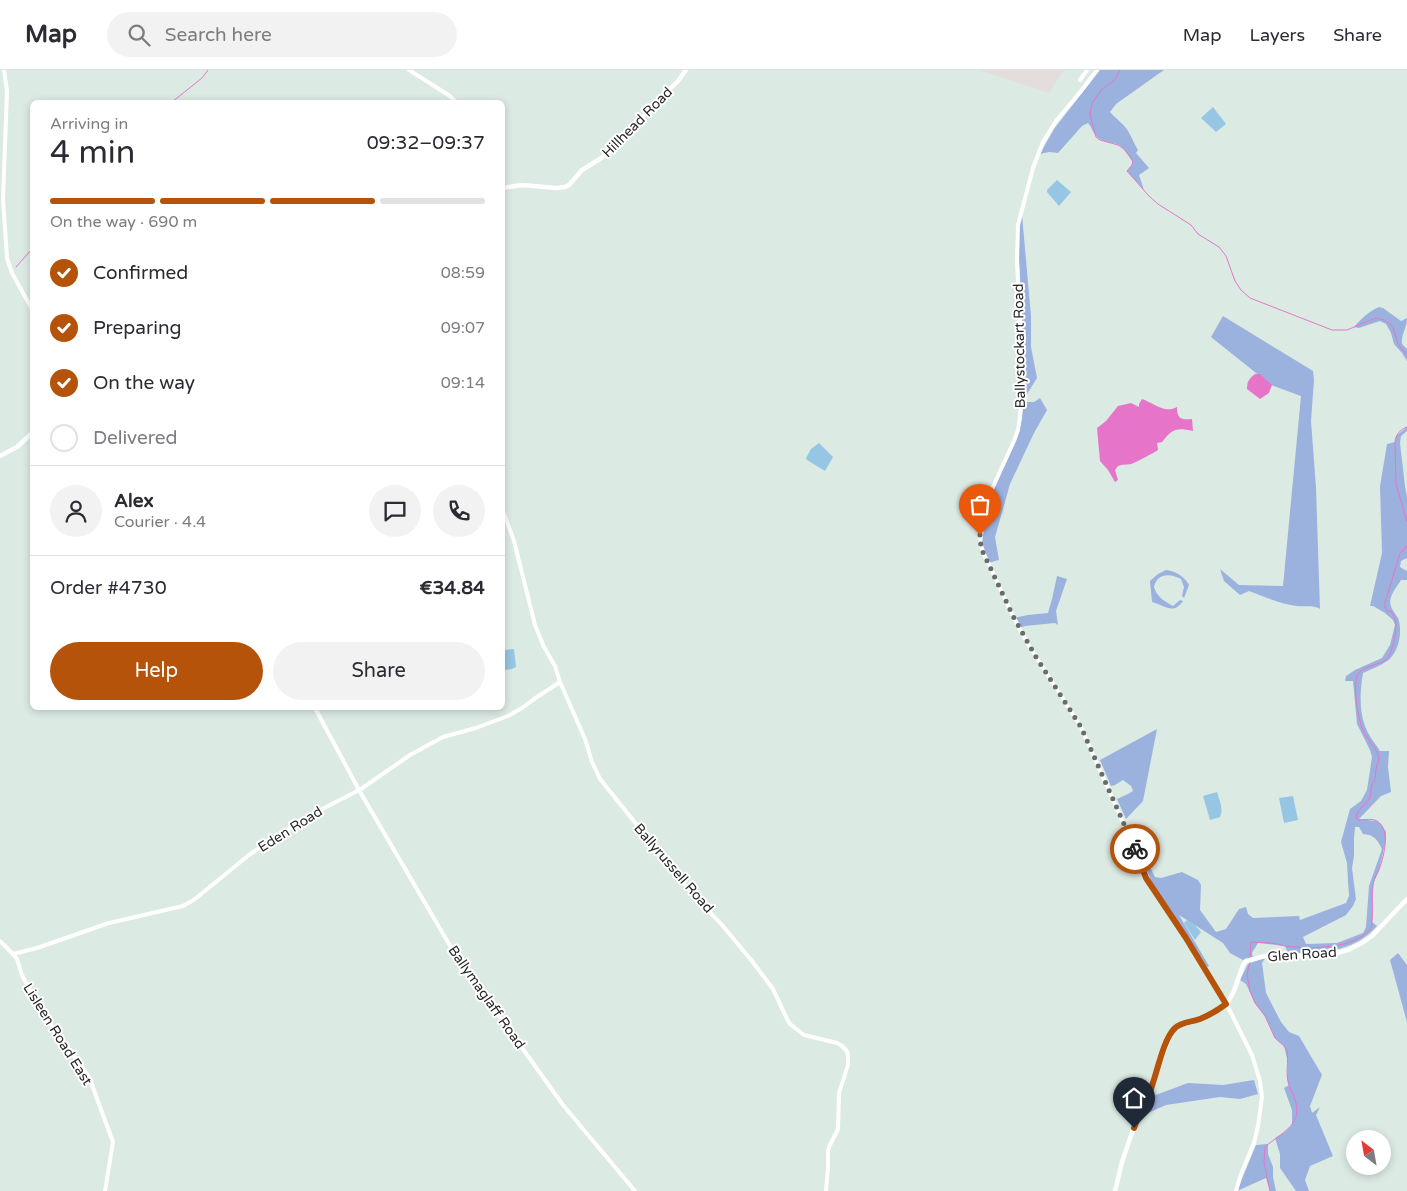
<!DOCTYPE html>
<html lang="en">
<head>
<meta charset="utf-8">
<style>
  body { margin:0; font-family:"Varela Round",sans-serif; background:#f2f2f3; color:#2b2b33; height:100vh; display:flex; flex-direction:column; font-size:19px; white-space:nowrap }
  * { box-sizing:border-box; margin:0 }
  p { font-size:16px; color:#7c7c81 }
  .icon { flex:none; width:28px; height:28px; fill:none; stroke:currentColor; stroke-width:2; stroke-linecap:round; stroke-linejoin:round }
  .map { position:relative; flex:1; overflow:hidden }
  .sheet { position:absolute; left:30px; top:30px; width:475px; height:610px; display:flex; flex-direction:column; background:#fff; border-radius:8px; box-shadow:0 2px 8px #0003 }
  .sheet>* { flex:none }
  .needle { width:32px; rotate:329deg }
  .fabs { position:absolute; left:1346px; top:1060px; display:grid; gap:10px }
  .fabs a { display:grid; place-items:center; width:45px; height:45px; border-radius:50%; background:#fff; box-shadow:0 2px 8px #0003; font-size:25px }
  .pin { position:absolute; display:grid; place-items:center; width:42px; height:42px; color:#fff; margin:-51px -21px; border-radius:50% 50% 50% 0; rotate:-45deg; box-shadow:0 0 5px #0007 }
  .pin .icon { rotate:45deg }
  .courier { position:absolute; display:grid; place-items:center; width:50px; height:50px; margin:-25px; border:4px solid #b45309; border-radius:50%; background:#fff; color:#222; box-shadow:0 1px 6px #0007 }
  .head em { font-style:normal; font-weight:600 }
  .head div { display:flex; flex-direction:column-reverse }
  .head { display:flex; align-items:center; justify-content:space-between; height:85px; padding:0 20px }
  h1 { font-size:32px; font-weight:600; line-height:38px }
  .bar { display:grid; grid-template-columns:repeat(4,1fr); gap:8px 5px; align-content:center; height:60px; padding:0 20px }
  .bar i { height:6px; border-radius:4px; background:#e1e1e2 }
  .bar .on { background:#b45309 }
  .bar p { grid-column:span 4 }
  .line { display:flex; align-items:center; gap:12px; padding:0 20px; border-top:1px solid #e1e1e2 }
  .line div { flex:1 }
  .round { display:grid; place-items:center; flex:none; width:52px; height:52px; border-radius:26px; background:#f2f2f3 }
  ol { padding:0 20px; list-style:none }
  li { display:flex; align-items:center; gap:15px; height:55px }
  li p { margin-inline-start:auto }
  li .icon { padding:5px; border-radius:50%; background:#b45309; color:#fff; stroke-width:4 }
  li:last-child { color:#7c7c81 }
  li i { width:28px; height:28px; border:2px solid #e1e1e2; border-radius:50% }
  .action { display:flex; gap:10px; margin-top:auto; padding:10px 20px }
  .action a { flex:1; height:58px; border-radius:30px; background:#b45309; color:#fff; font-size:20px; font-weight:600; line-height:58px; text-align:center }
  .action a+a { background:#f2f2f3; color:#2b2b33 }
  header { display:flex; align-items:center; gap:30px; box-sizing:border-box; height:70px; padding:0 25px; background:#fff; border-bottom:1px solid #e1e1e2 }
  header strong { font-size:24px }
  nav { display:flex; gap:28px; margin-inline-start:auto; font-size:18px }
  .search { width:350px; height:45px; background:#f2f2f3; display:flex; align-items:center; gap:12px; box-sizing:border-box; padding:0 18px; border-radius:28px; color:#7c7c81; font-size:19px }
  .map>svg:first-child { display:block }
  .industrial { fill:#e3dedc }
  .green { fill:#9bb2de; fill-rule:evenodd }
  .pitch { fill:#97c5e4 }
  .water { fill:#e675c9 }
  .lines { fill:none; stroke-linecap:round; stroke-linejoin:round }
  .stream { stroke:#e675c9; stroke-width:1 }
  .minor { stroke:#fff; stroke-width:4 }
  .tertiary { stroke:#fff; stroke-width:4.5 }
  .done { stroke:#686d6a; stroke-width:5; stroke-dasharray:0 9 }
  .route { stroke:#b45309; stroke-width:6 }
  .labels { text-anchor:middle; stroke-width:4; stroke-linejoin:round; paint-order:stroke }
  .street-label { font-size:14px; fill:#292929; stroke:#fff }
</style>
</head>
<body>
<header>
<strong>Map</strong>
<div class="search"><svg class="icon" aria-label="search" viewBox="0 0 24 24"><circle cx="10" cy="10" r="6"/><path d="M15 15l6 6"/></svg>Search here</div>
<nav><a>Map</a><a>Layers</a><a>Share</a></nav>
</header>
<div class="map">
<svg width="1407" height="1121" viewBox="0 0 1407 1121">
  <rect width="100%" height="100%" fill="#dceae4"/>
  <path class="industrial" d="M 979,0 L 1064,0 L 1049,23 Z"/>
  <g class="green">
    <path d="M 1100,0 L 1164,0 L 1116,34 L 1110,42 C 1115,48 1126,56 1128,61 C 1132,67 1134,74 1138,80 L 1136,83 L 1149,98 L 1139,105 L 1144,120 L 1127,101 L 1132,95 L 1132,91 C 1129,86 1124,78 1119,75 C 1113,72 1106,73 1100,69 C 1095,67 1092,58 1088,53 L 1082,56 L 1058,83 L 1049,82 L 1040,84 L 1054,59 Z"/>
    <path d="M 1022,145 L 1031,246 L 1031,277 L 1037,308 L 1027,324 L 1023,324 L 1023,273 L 1018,165 L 1019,155 Z"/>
    <path d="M 1379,237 L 1383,238 L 1401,251 L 1407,248 C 1407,258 1401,264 1402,274 L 1407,279 L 1407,291 L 1402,283 L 1394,274 L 1391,263 L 1386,254 L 1380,251 L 1359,258 L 1354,257 C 1361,249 1369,241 1379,237 Z"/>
    <path d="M 1223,246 L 1313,301 L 1314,310 L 1311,351 L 1316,418 L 1320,539 C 1314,535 1304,537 1296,536 C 1280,534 1265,527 1249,521 L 1240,525 L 1224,511 L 1220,499 L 1239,515 L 1283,516 L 1301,326 L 1271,315 L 1211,267 Z"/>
    <path d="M 1040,328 L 1047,340 L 1034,363 L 1010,414 L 995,467 L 999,490 L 988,493 L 984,484 L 981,468 L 987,430 L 1015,372 L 1022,350 L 1023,332 L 1034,332 Z"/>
    <path d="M 1407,357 L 1407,361 L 1401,366 L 1400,373 L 1405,416 L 1407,427 L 1407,488 L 1401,491 L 1400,497 L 1407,501 L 1407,510 L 1401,510 C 1398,515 1393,521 1391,527 C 1388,536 1394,541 1398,548 C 1403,561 1399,583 1387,591 C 1380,596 1371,599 1363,603 C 1360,620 1359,640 1365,656 C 1368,665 1375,673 1380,681 L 1389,681 L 1388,697 L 1391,722 L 1381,726 L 1359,749 L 1376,751 L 1381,754 L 1386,762 L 1386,770 L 1379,800 L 1373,814 L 1372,852 L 1377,856 C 1354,882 1320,884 1288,883 L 1285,876 L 1258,873 L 1252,883 L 1253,888 L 1243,890 L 1230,883 L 1223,873 L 1179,845 L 1209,896 L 1207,897 L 1152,813 L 1137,776 L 1143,774 L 1141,779 L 1155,807 L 1161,808 L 1182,802 L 1198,810 L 1201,815 L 1200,840 L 1216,862 L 1226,859 L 1239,839 L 1246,837 L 1248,844 L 1253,848 L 1299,846 L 1300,850 L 1346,833 L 1349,826 L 1348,811 L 1347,793 L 1341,772 L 1350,739 L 1361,731 L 1367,720 L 1372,687 L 1370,680 L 1357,654 L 1353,611 L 1345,611 L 1346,606 L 1355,600 L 1382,588 L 1390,575 L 1395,555 L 1393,550 L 1385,543 L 1373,536 L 1370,536 L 1382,483 L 1380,416 L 1387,374 L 1395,372 L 1396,366 ZM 1355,757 L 1359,757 L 1363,764 C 1374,765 1377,769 1382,779 L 1369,816 L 1366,857 L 1363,863 L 1337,873 L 1306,874 L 1303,867 L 1346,845 L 1353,836 L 1356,829 L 1352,798 L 1354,786 L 1354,768 Z"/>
    <path d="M 1166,500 C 1175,501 1184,506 1189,515 L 1184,528 L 1182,526 L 1184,517 L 1181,509 C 1170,503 1157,503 1154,517 C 1157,527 1164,531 1173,536 L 1180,530 L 1183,531 C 1173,545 1166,536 1152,532 L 1150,511 L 1158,504 Z"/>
    <path d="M 1057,506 L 1067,509 L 1056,541 L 1058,555 L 1055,553 L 1025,556 L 1020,558 L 1014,548 L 1028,545 L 1048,543 L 1052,529 Z"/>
    <path d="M 1157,659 L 1143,731 L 1126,749 L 1117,729 L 1128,724 L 1133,721 L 1131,716 L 1123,710 L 1115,715 L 1111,716 L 1100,690 Z"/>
    <path d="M 1398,883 L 1407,895 L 1407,952 L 1390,890 Z"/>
    <path d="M 1266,887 L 1262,893 L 1266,923 L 1281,952 L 1289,962 L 1299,966 L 1322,1005 L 1310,1036 L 1312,1043 L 1320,1037 L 1316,1045 L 1333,1086 L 1310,1096 L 1305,1110 L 1309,1121 L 1296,1121 L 1280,1098 L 1280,1084 L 1275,1068 L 1285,1062 L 1292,1055 L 1292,1040 L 1284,1018 L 1289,1015 L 1287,1008 L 1288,992 L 1284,976 L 1275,968 L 1265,946 L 1255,933 L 1246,914 L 1240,910 L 1248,894 Z"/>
    <path d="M 1254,1010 L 1258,1024 L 1240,1029 L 1220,1027 L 1166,1035 L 1139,1047 L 1153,1026 L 1188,1013 L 1223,1015 Z"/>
    <path d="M 1268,1074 L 1268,1084 L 1273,1097 L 1273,1107 L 1276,1121 L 1270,1121 L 1266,1108 L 1237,1121 L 1256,1075 Z"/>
  </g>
  <g class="pitch">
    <path d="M 1213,37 L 1226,54 L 1216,62 L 1201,48 Z"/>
    <path d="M 1057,110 L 1071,122 L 1059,136 L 1047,122 L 1047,120 Z"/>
    <path d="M 819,373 L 833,387 L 825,401 L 807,390 L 806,388 L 811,379 Z"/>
    <path d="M 514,579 L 516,597 L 512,599 L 505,600 L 504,580 Z"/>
    <path d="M 1217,722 C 1219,730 1224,739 1220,747 L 1210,750 L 1203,726 Z"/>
    <path d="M 1293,726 L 1298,750 L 1284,753 L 1279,728 Z"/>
    <path d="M 1187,850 L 1195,855 L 1201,862 L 1195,870 L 1184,853 Z"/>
  </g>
  <g class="water">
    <path d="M 1255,304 L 1260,304 L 1272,315 L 1269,323 L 1260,329 L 1247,319 C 1247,311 1249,309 1255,304 Z"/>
    <path d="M 1142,329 C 1154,333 1164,344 1177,337 C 1177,349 1181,350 1192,349 L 1193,361 C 1176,357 1172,359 1162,372 L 1157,373 L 1158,380 C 1155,382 1135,393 1131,394 C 1127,395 1123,394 1118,396 L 1115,400 L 1118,410 L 1115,412 L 1108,400 L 1100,391 L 1097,358 L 1106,351 L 1118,336 L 1131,333 L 1139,337 L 1139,334 Z"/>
  </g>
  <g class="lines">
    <g class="stream">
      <path d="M 1120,0 L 1114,11 L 1102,19 L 1092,33 L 1090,45 L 1096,67 L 1100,70 L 1118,75 L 1124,79 L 1133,91 L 1132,95 L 1127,101 L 1149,126 L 1158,134 L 1191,155 L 1198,164 L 1219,177 L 1226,186 L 1235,211 L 1241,220 L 1250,228 L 1332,260 L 1347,260 L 1376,248 L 1384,250 L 1390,254 L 1393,258 L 1398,274 L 1407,285"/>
      <path d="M 172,32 L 202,8 L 208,0"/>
      <path d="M 16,197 L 32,179"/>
      <path d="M 1407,357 C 1399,360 1396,365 1395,372 L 1396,414 L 1407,452"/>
      <path d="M 1250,887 L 1251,872 L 1254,872 C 1259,873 1264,872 1269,873 C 1275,873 1280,875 1285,876 C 1309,879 1355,880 1371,858 C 1374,845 1371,830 1373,816 C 1373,811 1376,806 1378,802 C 1383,790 1392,760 1377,751 C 1372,748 1365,750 1359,750 L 1356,748 C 1357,739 1365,736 1369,729 C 1372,724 1370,720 1372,715 C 1373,712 1375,710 1375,708 C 1376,705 1375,703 1376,700 C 1376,696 1378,693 1379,689 C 1379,681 1367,669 1364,662 C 1358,651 1353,618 1357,606 C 1362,595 1379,596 1387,589 C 1392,584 1396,563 1396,556 C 1396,550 1394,546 1391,541 L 1387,541 L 1385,537 L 1385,533 L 1400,483 L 1407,476"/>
      <path d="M 1250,891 L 1247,904 L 1250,921 L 1255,933 L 1265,946 L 1275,968 L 1284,976 L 1287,980 C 1289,992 1285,1004 1289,1015 C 1291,1021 1295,1027 1296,1033 C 1302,1056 1278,1065 1265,1077 L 1264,1093 L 1270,1121"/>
    </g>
    <g class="minor">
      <path d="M 4,0 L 7,21 L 3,129 L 7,188 L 12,203 L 32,239"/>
      <path d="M 409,0 L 450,26 L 456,32"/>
      <path d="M 1097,0 L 1081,21 L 1056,51 L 1043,72 L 1033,98 L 1018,155 L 1017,191 L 1021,273 L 1021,338 L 1018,360 L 1014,371 L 987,430 L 981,465 L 980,473 L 984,484 L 1014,548 L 1028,574 L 1081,657 L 1133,775 L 1146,808 L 1160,828 L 1225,931 L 1252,985 L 1260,1011 L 1262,1027 L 1258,1056 L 1254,1073 L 1241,1104 L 1236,1121"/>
      <path d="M 1080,10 L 1087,0"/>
      <path d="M 502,438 L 514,471 L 535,555 L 544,577 L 555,596 L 560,612 L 585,669 L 592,692 L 600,709 L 690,821 L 722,855 L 752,891 L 773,919 L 787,949 L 790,954 L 804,965 L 837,973 L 841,975 L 846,980 L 848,984 L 848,995 L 839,1023 L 838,1059 L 830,1075 L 828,1081 L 828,1097 L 826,1121"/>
      <path d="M 315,638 L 359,720 L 456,886 L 563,1035 L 635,1121"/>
      <path d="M 0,871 L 13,884 L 17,889 L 22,905 L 35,930 L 52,956 L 77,990 L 89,1007 L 113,1072 L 105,1121"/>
      <path d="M 13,884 L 37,878 L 109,853 L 183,836 L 195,829 L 249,785 L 305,748 L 361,719 L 410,685 L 443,667 L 476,658 L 508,646 L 522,638 L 534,629 L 560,612"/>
    </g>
    <g class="tertiary">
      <path d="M 502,118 L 522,115 L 556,118 L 565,117 L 569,115 L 582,100 L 600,89 L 617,75 L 630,62 L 653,35 L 678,11 L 686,0"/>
      <path d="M 0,386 L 17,377 L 32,363"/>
      <path d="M 1115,1121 L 1122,1092 L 1137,1048 L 1148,1026 L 1156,1001 L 1171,964 L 1174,959 L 1180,955 L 1199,950 L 1210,945 L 1227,934 L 1234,921 L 1243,895 L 1246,891 L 1269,885 L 1326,886 L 1348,880 L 1362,873 L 1372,866 L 1407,829"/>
    </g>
  </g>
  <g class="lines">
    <path class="done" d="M 980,465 L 981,478 L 1014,548 L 1036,587 L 1081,657 L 1135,779"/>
    <path class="route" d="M 1134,1058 C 1138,1047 1143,1037 1148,1026 C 1156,1010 1162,970 1175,958 C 1181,952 1192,952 1200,949 C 1210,945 1218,940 1226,934 L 1186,868 L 1146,808 L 1135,779"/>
  </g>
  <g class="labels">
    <g class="street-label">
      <text transform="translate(637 52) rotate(-45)" y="5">Hillhead Road</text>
      <text transform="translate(1019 276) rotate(-91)" y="5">Ballystockart Road</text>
      <text transform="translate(290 759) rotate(-32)" y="5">Eden Road</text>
      <text transform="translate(674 798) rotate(49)" y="5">Ballyrussell Road</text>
      <text transform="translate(1302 884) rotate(-4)" y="5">Glen Road</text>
      <text transform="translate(487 927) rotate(55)" y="5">Ballymaglaff Road</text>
      <text transform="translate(58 964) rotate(58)" y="5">Lisleen Road East</text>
    </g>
  </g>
</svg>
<div class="fabs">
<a><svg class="needle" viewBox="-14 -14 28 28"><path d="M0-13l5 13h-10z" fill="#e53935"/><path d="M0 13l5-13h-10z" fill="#7c7c81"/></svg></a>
</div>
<div class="pin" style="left:980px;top:465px;background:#ea580c"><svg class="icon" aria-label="bag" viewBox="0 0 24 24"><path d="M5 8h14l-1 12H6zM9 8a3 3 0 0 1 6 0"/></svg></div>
<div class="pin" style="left:1134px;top:1058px;background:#1f2937"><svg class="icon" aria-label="home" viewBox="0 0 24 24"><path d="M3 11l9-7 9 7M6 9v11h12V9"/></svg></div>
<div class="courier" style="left:1135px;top:779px"><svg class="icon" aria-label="bike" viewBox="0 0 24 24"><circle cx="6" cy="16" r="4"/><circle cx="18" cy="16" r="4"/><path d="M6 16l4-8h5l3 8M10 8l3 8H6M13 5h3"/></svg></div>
<section class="sheet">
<div class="head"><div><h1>4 min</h1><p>Arriving in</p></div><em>09:32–09:37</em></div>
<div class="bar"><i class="on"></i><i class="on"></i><i class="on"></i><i></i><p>On the way · 690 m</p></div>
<ol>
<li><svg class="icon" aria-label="check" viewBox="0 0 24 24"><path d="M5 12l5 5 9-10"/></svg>Confirmed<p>08:59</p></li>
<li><svg class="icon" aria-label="check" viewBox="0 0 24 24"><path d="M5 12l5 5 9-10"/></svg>Preparing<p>09:07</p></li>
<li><svg class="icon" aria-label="check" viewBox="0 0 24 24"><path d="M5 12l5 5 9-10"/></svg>On the way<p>09:14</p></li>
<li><i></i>Delivered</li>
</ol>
<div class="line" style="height:90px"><a class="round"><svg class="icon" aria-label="person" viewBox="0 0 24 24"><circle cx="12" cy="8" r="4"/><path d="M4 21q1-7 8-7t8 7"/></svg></a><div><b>Alex</b><p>Courier · 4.4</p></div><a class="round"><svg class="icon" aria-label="chat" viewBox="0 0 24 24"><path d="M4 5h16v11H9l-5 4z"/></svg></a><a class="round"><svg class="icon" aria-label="phone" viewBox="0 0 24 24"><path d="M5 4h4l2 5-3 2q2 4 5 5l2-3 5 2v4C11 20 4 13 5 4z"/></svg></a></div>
<div class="line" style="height:65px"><div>Order #4730</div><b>€34.84</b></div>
<div class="action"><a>Help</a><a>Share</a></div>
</section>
</div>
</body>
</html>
